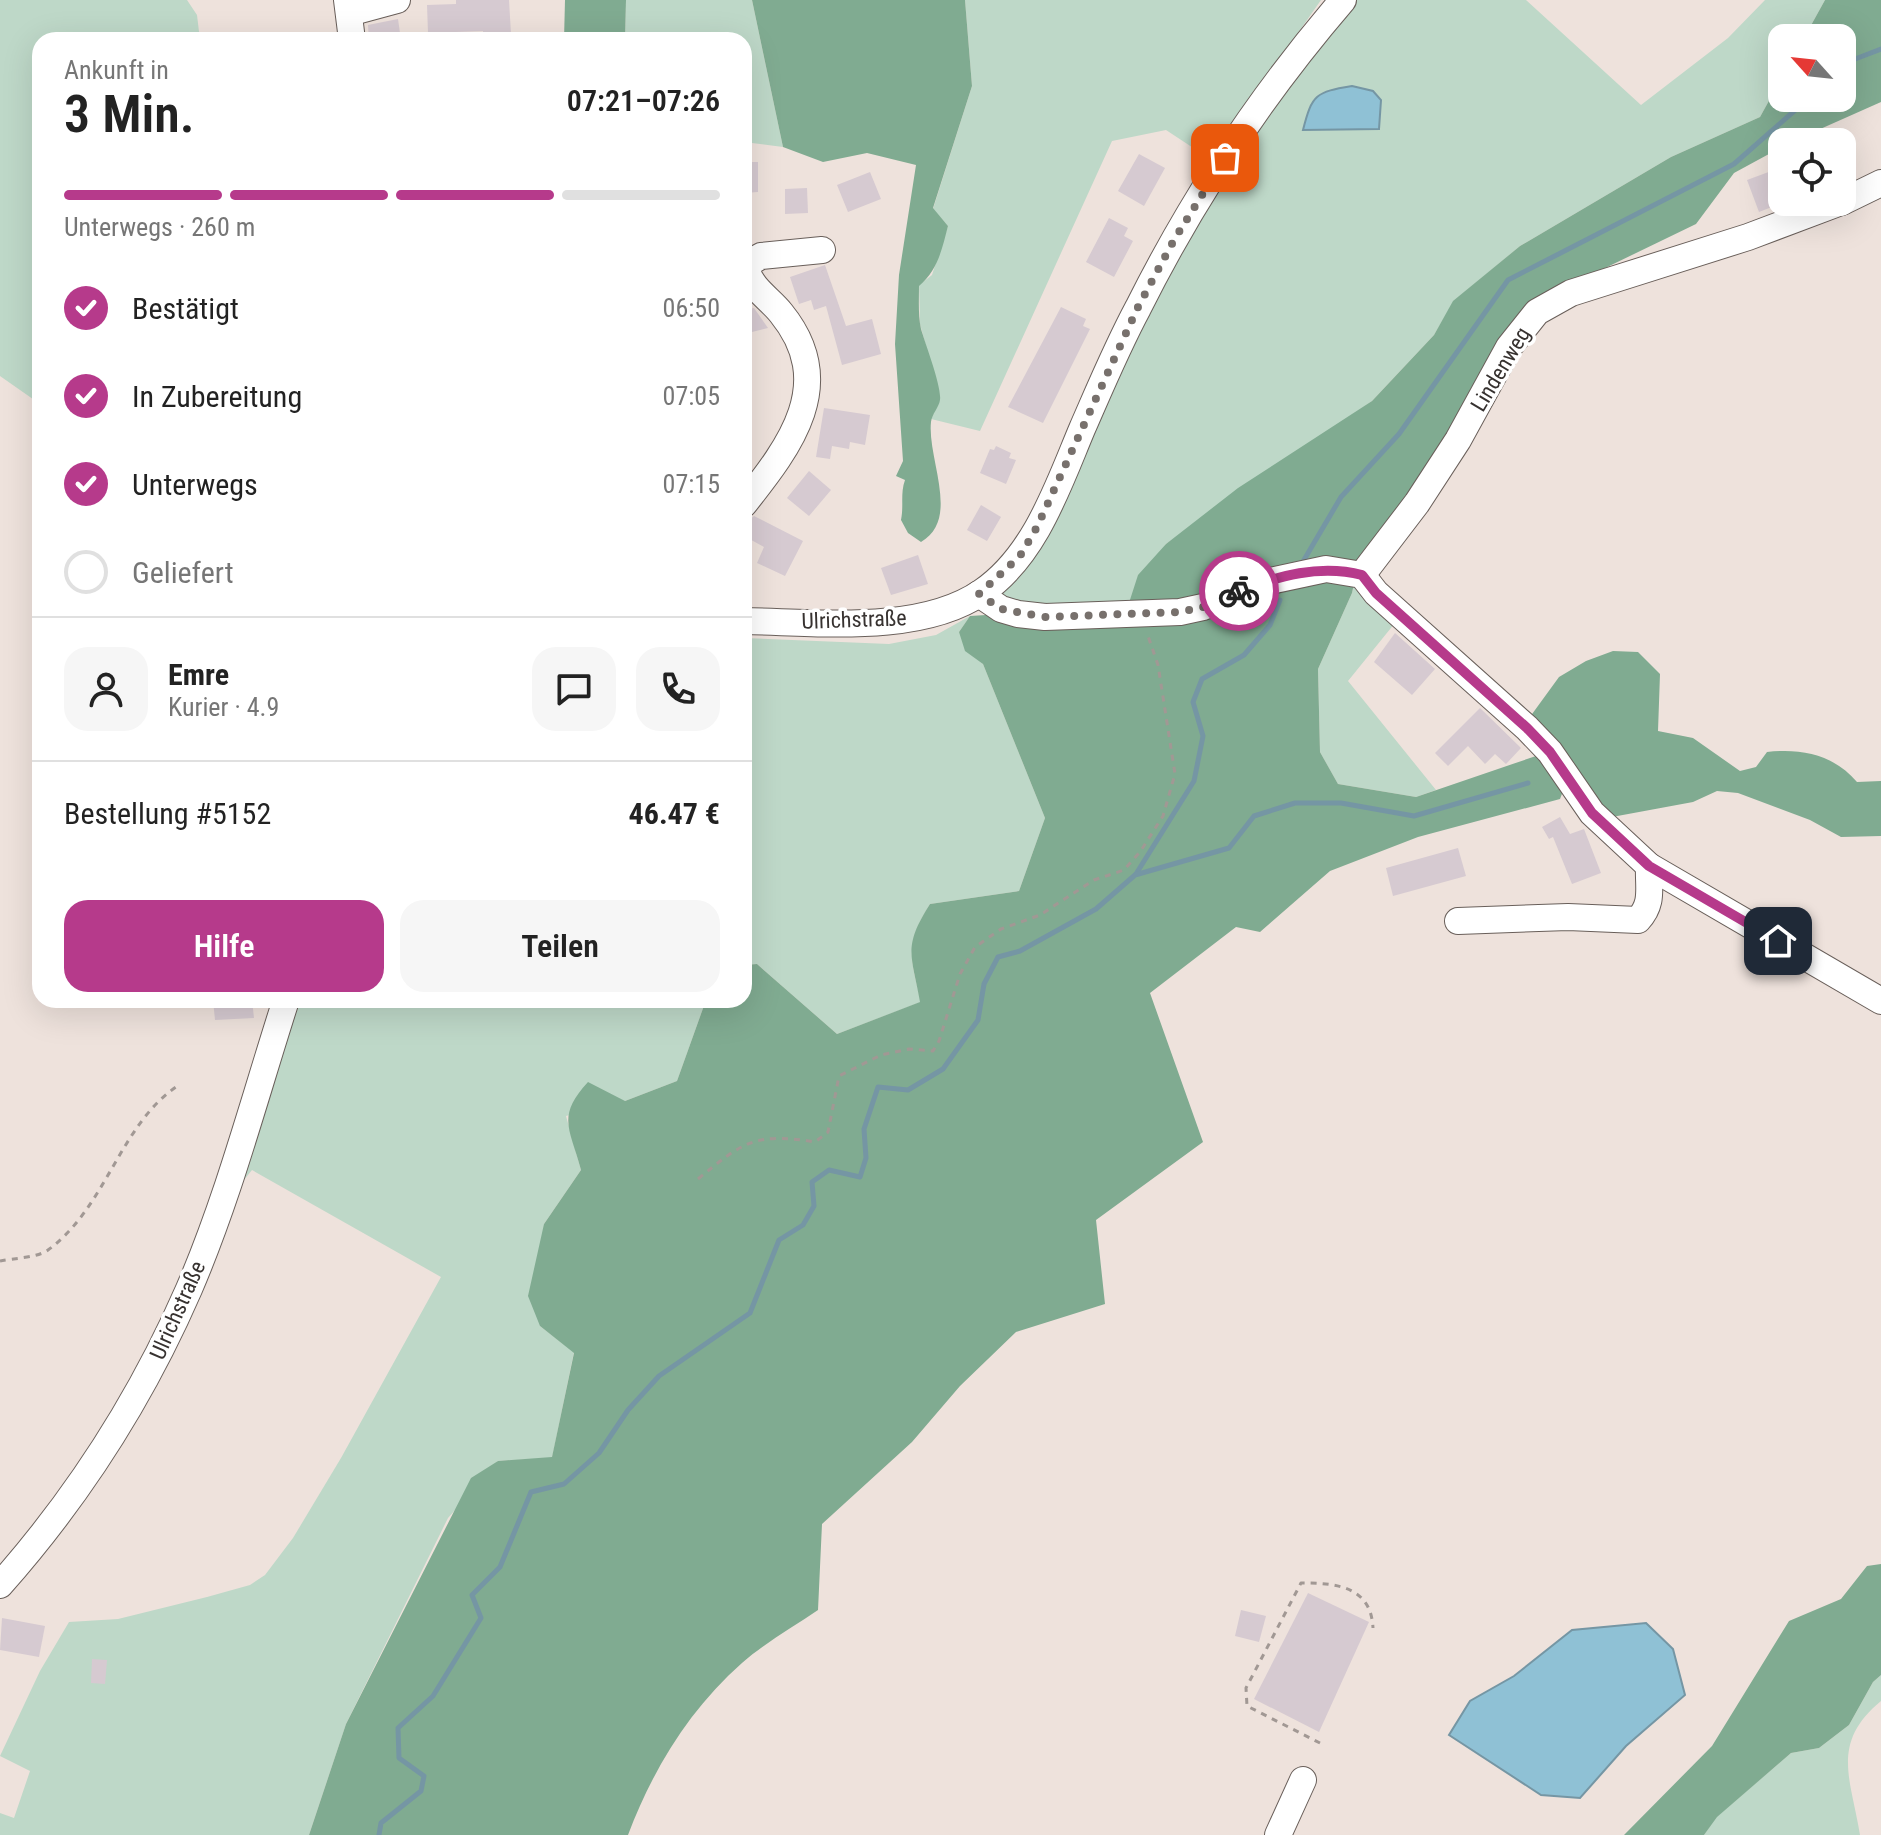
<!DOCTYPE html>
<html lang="de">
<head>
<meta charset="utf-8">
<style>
  body { margin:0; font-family:"Roboto Condensed",sans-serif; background:#f6f6f6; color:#222; height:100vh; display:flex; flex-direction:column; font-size:30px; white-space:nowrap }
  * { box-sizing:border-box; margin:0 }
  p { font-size:26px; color:#767676 }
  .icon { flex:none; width:44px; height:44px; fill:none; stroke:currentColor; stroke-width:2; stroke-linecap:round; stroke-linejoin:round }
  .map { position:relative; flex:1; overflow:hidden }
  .drawer { position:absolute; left:32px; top:32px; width:720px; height:976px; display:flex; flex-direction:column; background:#fff; border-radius:24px; box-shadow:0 8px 32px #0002 }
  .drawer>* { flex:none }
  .needle { width:52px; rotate:297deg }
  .buttons { position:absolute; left:1768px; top:24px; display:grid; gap:16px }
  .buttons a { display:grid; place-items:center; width:88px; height:88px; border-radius:16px; background:#fff; box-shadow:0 8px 32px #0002; font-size:40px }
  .pin { position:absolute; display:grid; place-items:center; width:68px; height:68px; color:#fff; margin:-34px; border-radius:16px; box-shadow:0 4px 12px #0006 }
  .courier { position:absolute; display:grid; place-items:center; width:80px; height:80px; margin:-40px; border:6px solid #b63a8b; border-radius:50%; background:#fff; color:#222; box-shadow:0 2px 10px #0007 }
  .headline em { font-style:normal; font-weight:600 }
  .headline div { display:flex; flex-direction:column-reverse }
  .headline { display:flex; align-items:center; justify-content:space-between; height:136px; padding:0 32px }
  h1 { font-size:52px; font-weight:600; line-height:60px }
  .bar { display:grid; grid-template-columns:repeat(4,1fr); gap:12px 8px; align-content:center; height:96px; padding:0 32px }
  .bar i { height:10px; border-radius:6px; background:#e0e0e0 }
  .bar .active { background:#b63a8b }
  .bar p { grid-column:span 4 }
  .line { display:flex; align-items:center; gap:20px; padding:0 32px; border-top:2px solid #e0e0e0 }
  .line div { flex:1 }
  .round { display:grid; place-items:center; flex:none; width:84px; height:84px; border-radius:24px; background:#f6f6f6 }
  ol { padding:0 32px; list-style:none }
  li { display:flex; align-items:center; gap:24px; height:88px }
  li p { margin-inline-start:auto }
  li .icon { padding:8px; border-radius:50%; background:#b63a8b; color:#fff; stroke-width:4 }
  li:last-child { color:#767676 }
  li i { width:44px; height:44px; border:4px solid #e0e0e0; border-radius:50% }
  .primary-button { display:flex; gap:16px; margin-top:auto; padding:16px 32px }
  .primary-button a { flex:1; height:92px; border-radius:24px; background:#b63a8b; color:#fff; font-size:32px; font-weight:600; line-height:92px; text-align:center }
  .primary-button a+a { background:#f6f6f6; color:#222 }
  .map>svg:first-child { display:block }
  .green { fill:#bed8c8 }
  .forest { fill:#80ab91 }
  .water { fill:#8fc1d5; stroke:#7596a4; stroke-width:2 }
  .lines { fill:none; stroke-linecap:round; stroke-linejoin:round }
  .stream { stroke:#7596a4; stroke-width:5 }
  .building { fill:#d6cad1 }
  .minor-casing { stroke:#695f5a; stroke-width:28 }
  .path { stroke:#a19894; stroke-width:3; stroke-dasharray:6 6; stroke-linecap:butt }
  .minor { stroke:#fff; stroke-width:26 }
  .done { stroke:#77706c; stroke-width:8; stroke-dasharray:0 14.4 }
  .route { stroke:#b63a8b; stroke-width:10 }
  .labels { text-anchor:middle; stroke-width:7; stroke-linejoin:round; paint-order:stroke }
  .street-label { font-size:22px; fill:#373230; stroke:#fff }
</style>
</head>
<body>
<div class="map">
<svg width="1881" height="1835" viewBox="0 0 1881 1835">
  <rect width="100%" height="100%" fill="#eee2dc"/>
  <g class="green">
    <path d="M 0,0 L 187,0 L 197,15 L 200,40 L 40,40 L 40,404 L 0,376 Z"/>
    <path d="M 626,0 L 752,0 L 783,147 L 744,142 L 744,40 L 625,40 Z"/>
    <path d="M 965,0 L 1321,0 L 1210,159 L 1166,130 L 1112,141 L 980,431 L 931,419 L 940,399 L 920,324 L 919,285 L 932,275 L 948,226 L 933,209 L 972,86 Z"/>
    <path d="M 1353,0 L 1526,0 L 1641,105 L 1728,38 L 1765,0 L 1825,0 L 1804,38 L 1782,38 L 1782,77 L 1760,117 L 1671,157 L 1520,246 L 1454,301 L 1434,335 L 1372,401 L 1166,544 L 1128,606 L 1109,610 L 1001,601 L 1000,595 L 1114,373 L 1216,188 Z"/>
    <path d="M 1355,579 L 1399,618 L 1348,681 L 1436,790 L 1416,797 L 1338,784 L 1320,752 L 1318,669 L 1352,593 Z"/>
    <path d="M 970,616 L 959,632 L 983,664 L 1045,818 L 1019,891 L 930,904 C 905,945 910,957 921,1002 L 837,1034 L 757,964 L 744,965 L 744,638 L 889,644 L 936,635 Z"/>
    <path d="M 296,1000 L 706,1000 L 677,1081 L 625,1101 L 566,1116 L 581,1170 L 544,1224 L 540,1326 L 574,1352 L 552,1458 L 498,1461 L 448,1518 L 346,1724 L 309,1835 L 0,1835 L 0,1813 L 14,1818 L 30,1771 L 0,1756 L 40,1671 L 69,1622 L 118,1619 L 207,1597 L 250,1585 L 265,1575 L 293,1538 L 341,1458 L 441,1277 L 252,1170 L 239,1186 Z"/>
    <path d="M 1881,1675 L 1881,1701 C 1830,1743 1851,1779 1860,1835 L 1704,1835 L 1716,1817 L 1791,1753 L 1819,1748 L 1849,1725 L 1873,1682 Z"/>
  </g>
  <g class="forest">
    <path d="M 565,0 L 626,0 L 625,40 L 564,40 Z"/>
    <path d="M 752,0 L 965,0 L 972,86 L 933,208 L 948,226 C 942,249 938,270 919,286 C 919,300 918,315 921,329 C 925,343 942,387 940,400 C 939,407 932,414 931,422 C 927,459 961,519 921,542 L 908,533 L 901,520 C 904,505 900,494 905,480 L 896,476 L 903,461 L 895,344 L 899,275 L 916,165 L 867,153 L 823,162 L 783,147 Z"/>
    <path d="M 1825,0 L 1881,0 L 1881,102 L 1791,142 L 1782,142 L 1782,147 L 1734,173 L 1696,224 L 1570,285 L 1355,579 L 1352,593 L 1318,669 L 1320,752 L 1338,784 L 1416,797 L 1536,756 L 1565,786 L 1560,799 L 1418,837 L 1330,871 L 1260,932 L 1236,927 L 1150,993 L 1203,1142 L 1096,1220 L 1105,1304 L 1016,1332 L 960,1386 L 912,1442 L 822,1524 L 818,1610 C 793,1627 765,1643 742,1663 C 689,1710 653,1769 628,1835 L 309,1835 L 346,1724 L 471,1478 L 498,1461 L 552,1457 L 574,1353 L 540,1326 L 528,1296 L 544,1224 L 581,1170 C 570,1128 556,1117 588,1082 L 625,1101 L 677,1081 L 706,1000 L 744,1000 L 744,965 L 757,964 L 837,1034 L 920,1002 C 912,955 902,948 930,904 L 1019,891 L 1045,818 L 983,664 L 965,651 L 959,632 L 970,616 L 1128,606 L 1138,575 L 1166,544 L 1238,488 L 1372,401 L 1434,335 L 1453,301 L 1520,246 L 1671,157 L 1760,117 L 1782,77 L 1782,98 L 1842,98 L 1842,38 L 1804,38 Z"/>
    <path d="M 1613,651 L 1638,652 L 1660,674 L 1658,731 L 1693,738 L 1740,771 L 1756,767 L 1767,752 C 1802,748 1834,755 1857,782 L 1881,781 L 1881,836 L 1841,837 L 1810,820 L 1738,793 L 1717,791 L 1693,802 L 1612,817 L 1527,721 L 1559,677 L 1586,661 Z"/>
    <path d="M 1881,1564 L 1881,1675 L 1873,1682 L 1849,1725 L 1819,1748 L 1791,1753 L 1717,1817 L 1704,1835 L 1624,1835 L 1712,1746 L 1789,1621 L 1841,1599 L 1867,1566 Z"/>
  </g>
  <g class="water">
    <path d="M 1352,86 L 1373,91 L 1381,100 L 1379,129 L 1303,130 C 1312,94 1316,92 1352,86 Z"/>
    <path d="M 1646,1623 L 1673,1649 L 1685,1695 L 1626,1746 L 1580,1798 L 1541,1795 L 1449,1735 L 1470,1701 L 1514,1676 L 1572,1630 Z"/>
  </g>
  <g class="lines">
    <g class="stream">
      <path d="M 1842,68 L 1850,61 L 1881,49"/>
      <path d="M 1301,565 L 1341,497 L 1399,434 L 1508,280 L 1734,164 L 1809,98"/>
      <path d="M 1136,874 L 1194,781 L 1203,736 L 1193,702 L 1202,679 L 1244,655 L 1270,625 L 1280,600"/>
      <path d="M 379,1835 L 381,1823 L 421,1791 L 424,1776 L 399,1758 L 398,1728 L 433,1696 L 481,1618 L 472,1595 L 500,1567 L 531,1492 L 564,1484 L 599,1453 L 628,1410 L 659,1376 L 750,1313 L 779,1240 L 803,1225 L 814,1206 L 812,1182 L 829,1170 L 860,1177 L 866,1158 L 864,1129 L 878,1087 L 908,1090 L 943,1069 L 978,1020 L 984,984 L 998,957 L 1020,951 L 1096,909 L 1135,875 L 1229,848 L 1254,816 L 1295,803 L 1341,803 L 1414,816 L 1528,783"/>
    </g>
  </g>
  <g class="building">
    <path d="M 456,0 L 509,0 L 511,34 L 483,35 L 483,31 L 428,33 L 427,5 L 456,4 Z"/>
    <path d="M 398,19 L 401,40 L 369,40 L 368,25 Z"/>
    <path d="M 1139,154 L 1165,168 L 1144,206 L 1118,191 Z"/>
    <path d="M 744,162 L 758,162 L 758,192 L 744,193 Z"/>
    <path d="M 1782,167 L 1782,203 L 1759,212 L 1747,180 Z"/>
    <path d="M 870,172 L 881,199 L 848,212 L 837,185 Z"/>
    <path d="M 807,188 L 808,213 L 785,214 L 785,189 Z"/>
    <path d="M 1109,218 L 1128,228 L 1124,236 L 1133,241 L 1114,277 L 1086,262 Z"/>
    <path d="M 825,265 L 846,326 L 872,319 L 881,354 L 842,365 L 826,306 L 814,310 L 811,300 L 799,304 L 790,277 Z"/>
    <path d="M 1061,307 L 1086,319 L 1083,326 L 1090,329 L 1043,423 L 1008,407 Z"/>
    <path d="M 754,308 L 768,328 L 744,334 L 744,310 Z"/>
    <path d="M 824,408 L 870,415 L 865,445 L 850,442 L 849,449 L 832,446 L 830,459 L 816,457 Z"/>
    <path d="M 996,446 L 1011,453 L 1009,458 L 1016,460 L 1006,484 L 980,473 L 990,449 L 994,450 Z"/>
    <path d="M 809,471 L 831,490 L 809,516 L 787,498 Z"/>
    <path d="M 981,505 L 1001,517 L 987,541 L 967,530 Z"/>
    <path d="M 754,516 L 803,541 L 785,576 L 757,563 L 764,547 L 744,536 L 744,524 Z"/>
    <path d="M 918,555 L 928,584 L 891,595 L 881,568 Z"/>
    <path d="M 1395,633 L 1435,669 L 1412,695 L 1374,662 Z"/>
    <path d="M 1480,708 L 1521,748 L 1506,764 L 1495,754 L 1485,764 L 1468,746 L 1448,766 L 1435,753 Z"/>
    <path d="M 1560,817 L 1570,834 L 1584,829 L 1601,873 L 1572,884 L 1553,837 L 1549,839 L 1542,827 Z"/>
    <path d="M 1458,848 L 1466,876 L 1393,896 L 1386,868 Z"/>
    <path d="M 213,1000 L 252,1000 L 254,1018 L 215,1020 Z"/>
    <path d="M 1308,1593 L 1369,1622 L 1319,1732 L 1254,1699 Z"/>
    <path d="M 1241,1610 L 1266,1616 L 1259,1642 L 1235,1636 Z"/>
    <path d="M 2,1618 L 45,1626 L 39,1657 L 0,1650 Z"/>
    <path d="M 92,1659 L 107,1660 L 105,1684 L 91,1683 Z"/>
  </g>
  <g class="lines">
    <defs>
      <g id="minor">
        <path d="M 347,0 L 352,40"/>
        <path d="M 349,13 L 397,0"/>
        <path d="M 1842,202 L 1881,183"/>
        <path d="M 744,504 C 791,445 838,383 781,313 C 770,299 751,288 747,270 L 752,261 L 761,256 L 822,250"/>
        <path d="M 1362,575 L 1417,503 L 1458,440 L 1509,347 L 1537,312 L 1571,293 L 1748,237 L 1841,202"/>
        <path d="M 979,594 L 1001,609 L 1018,614 L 1045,617 L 1180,612 L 1203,607 L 1261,583 L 1326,569 L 1362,575 L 1376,593 L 1527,728 L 1550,752 L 1592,813 L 1649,866 L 1881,1001"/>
        <path d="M 744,621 C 815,622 920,635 982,592 C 1035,556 1058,486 1082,429 C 1100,388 1117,347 1138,308 C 1193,198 1263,93 1343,0"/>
        <path d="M 1458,921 L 1568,917 L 1638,920 C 1654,903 1648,888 1649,866"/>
        <path d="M 0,1585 C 78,1497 142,1397 189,1289 C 229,1196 255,1096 286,1000"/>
        <path d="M 1278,1835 L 1303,1780"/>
      </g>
    </defs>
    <use href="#minor" class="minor-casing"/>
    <g class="path">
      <path d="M 698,1179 C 743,1142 755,1132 815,1142 L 828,1132 L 839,1076 L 881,1055 L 909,1049 L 933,1051 L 939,1041 L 960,974 L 975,947 L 1001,929 L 1040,915 L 1094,880 L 1124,870 L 1140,852 L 1163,816 L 1175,774 L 1158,665 L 1147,633"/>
      <path d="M 0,1261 C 14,1258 37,1258 48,1250 C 107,1207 120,1123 179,1085"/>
      <path d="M 1320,1743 L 1247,1706 L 1246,1688 L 1301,1583 C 1336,1583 1371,1586 1373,1628"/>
    </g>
    <use href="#minor" class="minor"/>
  </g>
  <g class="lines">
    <path class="done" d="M 1225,158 L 1174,240 L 1138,307 L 1037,527 L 1020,556 L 979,594 L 1001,609 L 1045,617 L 1180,612 L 1203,607 L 1239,591"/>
    <path class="route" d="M 1239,591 C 1278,576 1320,564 1362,575 L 1376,593 L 1527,728 L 1550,752 L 1592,813 L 1649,866 L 1778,941"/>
  </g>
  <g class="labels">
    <g class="street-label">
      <text transform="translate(1500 369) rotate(-59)" y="8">Lindenweg</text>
      <text transform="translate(854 619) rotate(-2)" y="8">Ulrichstraße</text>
      <text transform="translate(177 1310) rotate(-66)" y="8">Ulrichstraße</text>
    </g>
  </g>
</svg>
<div class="buttons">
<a><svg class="needle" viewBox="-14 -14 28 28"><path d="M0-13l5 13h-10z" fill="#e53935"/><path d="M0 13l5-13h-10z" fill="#767676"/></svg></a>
<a><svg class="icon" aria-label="locate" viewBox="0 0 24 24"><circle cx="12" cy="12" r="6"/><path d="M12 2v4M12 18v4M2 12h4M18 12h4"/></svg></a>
</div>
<div class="pin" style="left:1225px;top:158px;background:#ea580c"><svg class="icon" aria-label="bag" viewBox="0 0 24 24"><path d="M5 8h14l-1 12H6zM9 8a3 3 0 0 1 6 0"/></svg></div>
<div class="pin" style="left:1778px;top:941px;background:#1f2937"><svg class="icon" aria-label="home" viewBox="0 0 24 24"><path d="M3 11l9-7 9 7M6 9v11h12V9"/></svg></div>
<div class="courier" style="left:1239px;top:591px"><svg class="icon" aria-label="bike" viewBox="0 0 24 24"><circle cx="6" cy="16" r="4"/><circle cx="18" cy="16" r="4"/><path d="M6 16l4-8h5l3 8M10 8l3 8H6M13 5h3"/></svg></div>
<section class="drawer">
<div class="headline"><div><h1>3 Min.</h1><p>Ankunft in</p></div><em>07:21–07:26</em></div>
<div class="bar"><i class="active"></i><i class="active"></i><i class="active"></i><i></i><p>Unterwegs · 260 m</p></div>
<ol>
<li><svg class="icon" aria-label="check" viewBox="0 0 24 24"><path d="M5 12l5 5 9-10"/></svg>Bestätigt<p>06:50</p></li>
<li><svg class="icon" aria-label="check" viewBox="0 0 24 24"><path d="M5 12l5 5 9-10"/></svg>In Zubereitung<p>07:05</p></li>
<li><svg class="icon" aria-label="check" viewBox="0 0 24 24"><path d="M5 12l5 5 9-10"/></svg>Unterwegs<p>07:15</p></li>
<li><i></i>Geliefert</li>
</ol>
<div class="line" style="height:144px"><a class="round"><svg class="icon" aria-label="person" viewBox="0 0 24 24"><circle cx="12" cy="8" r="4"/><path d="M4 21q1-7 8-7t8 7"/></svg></a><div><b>Emre</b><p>Kurier · 4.9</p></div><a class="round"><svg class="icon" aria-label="chat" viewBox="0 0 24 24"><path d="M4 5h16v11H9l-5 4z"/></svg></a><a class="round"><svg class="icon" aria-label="phone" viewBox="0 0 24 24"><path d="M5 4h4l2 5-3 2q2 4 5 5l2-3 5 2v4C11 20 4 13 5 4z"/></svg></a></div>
<div class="line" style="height:104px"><div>Bestellung #5152</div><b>46.47 €</b></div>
<div class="primary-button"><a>Hilfe</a><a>Teilen</a></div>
</section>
</div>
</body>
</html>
